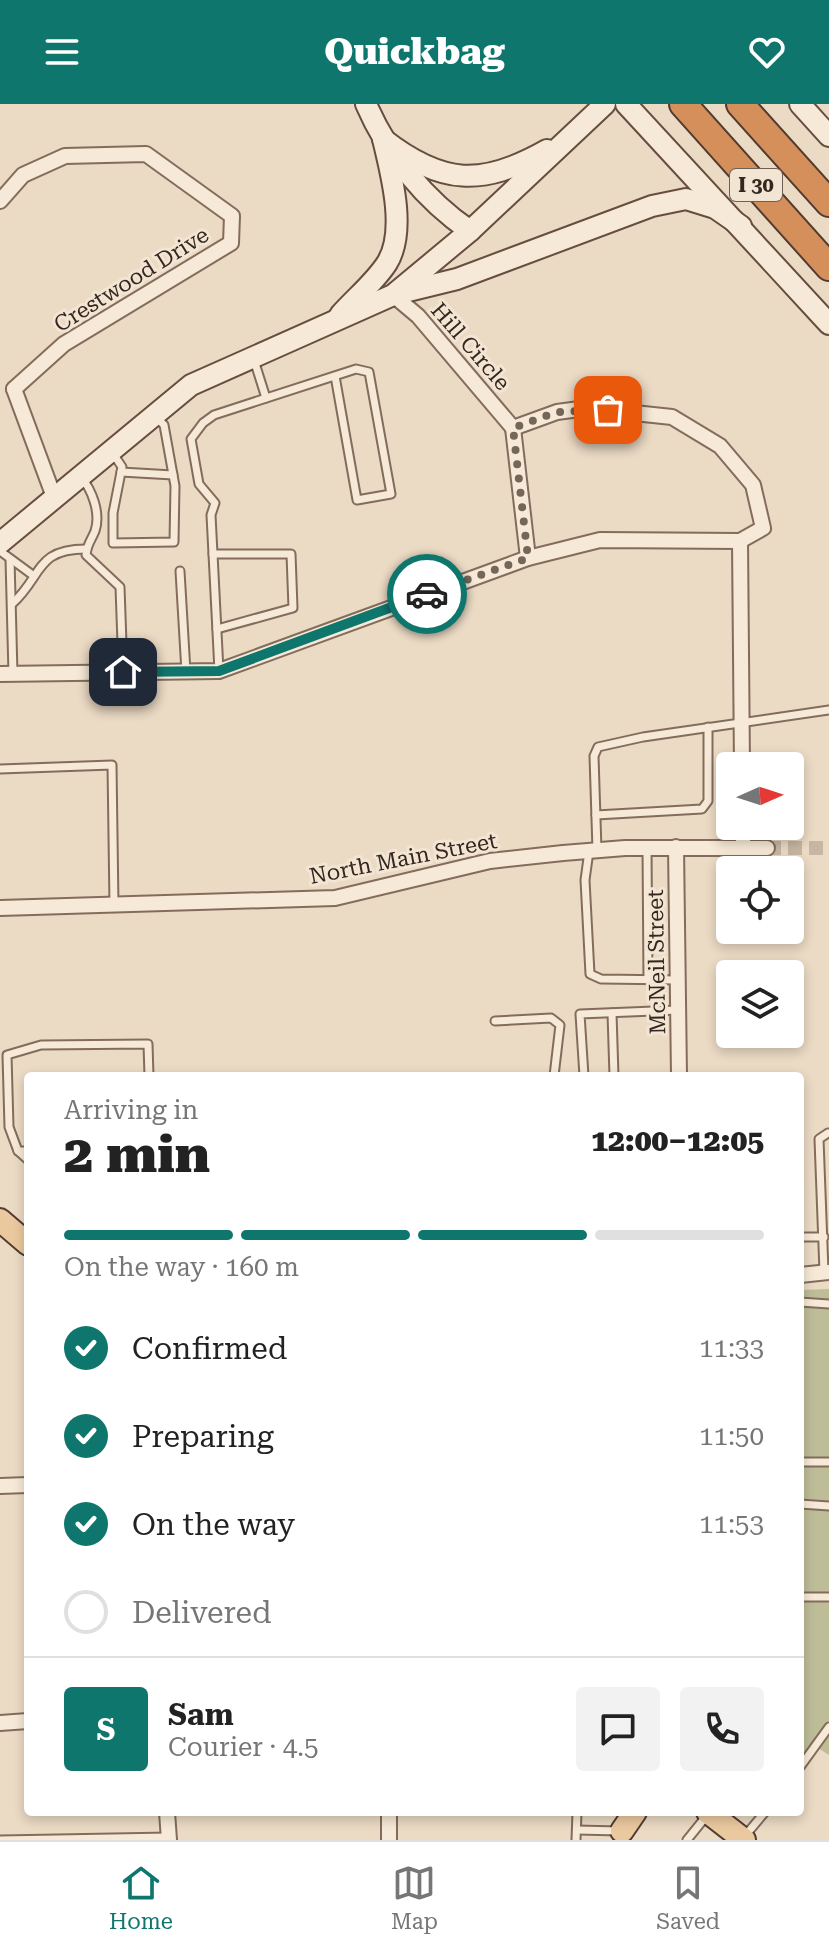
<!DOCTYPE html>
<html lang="en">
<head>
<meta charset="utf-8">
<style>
  body { margin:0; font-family:"Roboto Serif",serif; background:#f2f2f2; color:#222; height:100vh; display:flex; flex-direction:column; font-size:30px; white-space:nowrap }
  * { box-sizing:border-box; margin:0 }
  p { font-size:26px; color:#767676 }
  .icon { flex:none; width:44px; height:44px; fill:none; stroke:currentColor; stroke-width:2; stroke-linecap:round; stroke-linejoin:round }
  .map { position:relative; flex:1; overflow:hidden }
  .drawer { position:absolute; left:24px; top:968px; width:780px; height:744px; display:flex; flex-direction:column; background:#fff; border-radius:8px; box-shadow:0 4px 12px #0003 }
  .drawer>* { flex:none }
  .needle { width:52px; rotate:87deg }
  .tools { position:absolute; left:716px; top:648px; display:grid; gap:16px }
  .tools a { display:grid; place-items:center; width:88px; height:88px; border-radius:8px; background:#fff; box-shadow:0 4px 12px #0003; font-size:40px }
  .pin { position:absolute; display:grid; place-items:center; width:68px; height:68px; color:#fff; margin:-34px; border-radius:16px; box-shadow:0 4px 12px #0006 }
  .courier { position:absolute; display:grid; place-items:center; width:80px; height:80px; margin:-40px; border:6px solid #0f766e; border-radius:50%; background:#fff; color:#222; box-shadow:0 2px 10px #0007 }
  .headline em { font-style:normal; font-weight:800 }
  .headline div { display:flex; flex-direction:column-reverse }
  .headline { display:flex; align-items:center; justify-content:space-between; height:136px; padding:0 40px }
  h1 { font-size:52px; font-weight:800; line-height:60px }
  .bar { display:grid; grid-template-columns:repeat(4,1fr); gap:12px 8px; align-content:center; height:96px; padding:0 40px }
  .bar i { height:10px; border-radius:6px; background:#e0e0e0 }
  .bar .active { background:#0f766e }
  .bar p { grid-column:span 4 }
  .line { display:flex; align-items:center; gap:20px; padding:0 40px; border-top:2px solid #e0e0e0 }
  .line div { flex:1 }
  .round { display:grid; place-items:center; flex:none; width:84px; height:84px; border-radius:8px; background:#f2f2f2 }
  ol { padding:0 40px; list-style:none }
  li { display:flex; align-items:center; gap:24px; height:88px }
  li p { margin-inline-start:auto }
  li .icon { padding:8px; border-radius:50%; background:#0f766e; color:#fff; stroke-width:4 }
  li:last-child { color:#767676 }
  li i { width:44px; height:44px; border:4px solid #e0e0e0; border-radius:50% }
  header { display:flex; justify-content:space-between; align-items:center; height:104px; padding:0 40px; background:#0f766e; color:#fff; font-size:36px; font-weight:800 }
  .tab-bar { display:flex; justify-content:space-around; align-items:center; height:112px; border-top:2px solid #e0e0e0; background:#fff; font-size:22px; color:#767676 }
  .tab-bar a { display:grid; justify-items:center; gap:4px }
  .tab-bar .active { color:#0f766e }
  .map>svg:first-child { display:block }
  .cemetery { fill:#bdbd98 }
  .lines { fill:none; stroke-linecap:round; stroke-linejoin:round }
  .minor-tunnel { stroke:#c7b6a3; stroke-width:14; stroke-dasharray:14 7; stroke-linecap:butt }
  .service-casing { stroke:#846c5c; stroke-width:11 }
  .minor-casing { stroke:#846c5c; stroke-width:18 }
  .secondary-casing { stroke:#664d3f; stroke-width:24 }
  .primary-casing { stroke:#523b30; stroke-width:26 }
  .motorway-casing { stroke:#523b30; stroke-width:30 }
  .service { stroke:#f6e9d7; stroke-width:7 }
  .minor { stroke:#f6e9d7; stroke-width:14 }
  .secondary { stroke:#f6e9d7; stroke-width:20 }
  .primary { stroke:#ebc99f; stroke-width:22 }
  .motorway { stroke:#d48f5b; stroke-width:26 }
  .done { stroke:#756659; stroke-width:8; stroke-dasharray:0 14.4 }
  .route { stroke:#0f766e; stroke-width:10 }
  .labels { text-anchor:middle; stroke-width:6; stroke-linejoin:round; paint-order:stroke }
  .shield { fill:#f3e5d3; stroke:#6e6055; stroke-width:2 }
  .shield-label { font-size:20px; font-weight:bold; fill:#35271f }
  .street-label { font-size:22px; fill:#35271f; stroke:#f3e5d3 }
</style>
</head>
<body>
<header><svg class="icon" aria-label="menu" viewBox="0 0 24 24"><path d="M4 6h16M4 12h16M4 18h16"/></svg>Quickbag<svg class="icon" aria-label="heart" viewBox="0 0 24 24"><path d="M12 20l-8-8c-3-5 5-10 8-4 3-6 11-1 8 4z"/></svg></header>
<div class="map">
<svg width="829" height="1736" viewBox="0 0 829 1736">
  <rect width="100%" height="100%" fill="#ebdac4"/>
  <path class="cemetery" d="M 829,1185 L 829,1651 L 818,1644 L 800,1668 L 800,1186 Z"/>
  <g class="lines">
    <path class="minor-tunnel" d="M 767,744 L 829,744"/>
    <defs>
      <g id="service">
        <path d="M 254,256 L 266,294"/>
        <path d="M 112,348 L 122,363 L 113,409 L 113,439 L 174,438 L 175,382 L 164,321 L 157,314"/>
        <path d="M 121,368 L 173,371"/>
        <path d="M 81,373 C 92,386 101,409 95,427 C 91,437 87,440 86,451 L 120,483 L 123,568"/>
        <path d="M 0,447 L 34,472"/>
        <path d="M 213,450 L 291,450 L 293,504 L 217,525"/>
        <path d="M 10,455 L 13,570"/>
        <path d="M 180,467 L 186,568"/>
        <path d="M 12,500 C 43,472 35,445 86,445"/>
        <path d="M 219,567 L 211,411 L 215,399 L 199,380 L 191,335 L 203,319 L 214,311 L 356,265 L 369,268 L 391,390 L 357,396 L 335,272"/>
        <path d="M 0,665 L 112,661 L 114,802"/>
        <path d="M 596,711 L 702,705 L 708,697 L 708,623"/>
        <path d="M 647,744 L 648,876"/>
        <path d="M 597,746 L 594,652 L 598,643 L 643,633 L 829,606"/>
        <path d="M 589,747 L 585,776 L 590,870 L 601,875 L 678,876"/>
        <path d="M 612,909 L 614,972"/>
        <path d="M 495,917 L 551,914 L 560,921 L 554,972"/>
        <path d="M 584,972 L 580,910 L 678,906"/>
        <path d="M 18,1047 L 28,1056"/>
        <path d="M 28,1047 L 18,1047 L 9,1023 L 7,951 L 41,941 L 148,940 L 149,972"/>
        <path d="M 800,1133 L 824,1133"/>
        <path d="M 824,1168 L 819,1035 L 828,1029"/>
        <path d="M 800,1198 L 829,1200"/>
        <path d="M 800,1358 L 829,1358"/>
        <path d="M 800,1400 L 829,1402"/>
        <path d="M 800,1493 L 829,1493"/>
        <path d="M 800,1663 L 829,1623"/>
        <path d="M 577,1726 L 620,1727"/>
        <path d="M 744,1733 L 765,1708"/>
        <path d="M 0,1736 L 169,1733"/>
        <path d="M 576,1736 L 577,1708"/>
        <path d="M 687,1736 L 708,1710"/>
      </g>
      <g id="minor">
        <path d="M 0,97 L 23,71 L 65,52 L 146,50 L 232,112 L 231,139 L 64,240 L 14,285"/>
        <path d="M 393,191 L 418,212 L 513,324"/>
        <path d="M 14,285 L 54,393"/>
        <path d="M 513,324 L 528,454"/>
        <path d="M 740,437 L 742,662"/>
        <path d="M 0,570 L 219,567 L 528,454 L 600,436 L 740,437 L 763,424 L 753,381 L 720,342 L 672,313 L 587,304 L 557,308 L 513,324"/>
        <path d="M 743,722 L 743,744"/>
        <path d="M 676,743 L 679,972"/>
        <path d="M 0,804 L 335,794 L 490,757 L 563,749 L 625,744 L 767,744"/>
        <path d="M 800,1171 L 829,1168"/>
        <path d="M 0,1382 L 28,1381"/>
        <path d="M 0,1619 L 28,1617"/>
        <path d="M 167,1708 L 169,1736"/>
        <path d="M 389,1708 L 389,1736"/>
      </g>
      <g id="secondary">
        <path d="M 366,0 C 388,51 425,96 470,127"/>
        <path d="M 626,0 L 829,220"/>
        <path d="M 800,0 L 829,32"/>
        <path d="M 383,35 C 442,81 482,83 547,46"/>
        <path d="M 404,188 L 457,175 L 652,102 L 686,95 L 715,104 L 741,122"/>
        <path d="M 340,211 C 355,194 375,178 387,159 C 407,127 391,69 383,35"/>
        <path d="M 0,439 L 191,281 L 393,191 L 470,127 L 605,0"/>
      </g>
      <g id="primary">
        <path d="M 0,1116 L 28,1140"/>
        <path d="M 708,1708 L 744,1736"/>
        <path d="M 622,1727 L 635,1708"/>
      </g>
      <g id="motorway">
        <path d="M 683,0 L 829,163"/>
        <path d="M 740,0 L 829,99"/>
      </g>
    </defs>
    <use href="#service" class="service-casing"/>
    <use href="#minor" class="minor-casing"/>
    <use href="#secondary" class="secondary-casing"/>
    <use href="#primary" class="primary-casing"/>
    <use href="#motorway" class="motorway-casing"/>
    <use href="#service" class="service"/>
    <use href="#minor" class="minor"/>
    <use href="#secondary" class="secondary"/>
    <use href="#primary" class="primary"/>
    <use href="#motorway" class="motorway"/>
  </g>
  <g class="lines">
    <path class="done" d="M 427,490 L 528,454 L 513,324 L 557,308 L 608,306"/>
    <path class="route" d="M 123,568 L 219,567 L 427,490"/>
  </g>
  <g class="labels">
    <rect class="shield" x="730" y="65" width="52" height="32" rx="6"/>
    <g class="shield-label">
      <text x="756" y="88">I 30</text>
    </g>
    <g class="street-label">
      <text transform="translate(131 175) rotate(-32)" y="8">Crestwood Drive</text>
      <text transform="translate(471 242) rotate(49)" y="8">Hill Circle</text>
      <text transform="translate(403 754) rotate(-11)" y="8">North Main Street</text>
      <text transform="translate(656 858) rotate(-91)" y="8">McNeil Street</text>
    </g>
  </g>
</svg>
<div class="tools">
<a><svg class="needle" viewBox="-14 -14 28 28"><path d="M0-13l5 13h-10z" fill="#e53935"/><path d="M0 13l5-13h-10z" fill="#767676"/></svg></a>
<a><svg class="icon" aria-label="locate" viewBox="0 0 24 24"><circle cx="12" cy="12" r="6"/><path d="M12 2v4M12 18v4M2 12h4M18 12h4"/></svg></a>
<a><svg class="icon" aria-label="layers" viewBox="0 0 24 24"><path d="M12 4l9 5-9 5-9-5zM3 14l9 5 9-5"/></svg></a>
</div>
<div class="pin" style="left:608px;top:306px;background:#ea580c"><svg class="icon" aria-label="bag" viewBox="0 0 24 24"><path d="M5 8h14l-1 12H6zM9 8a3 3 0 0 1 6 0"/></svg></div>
<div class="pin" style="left:123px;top:568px;background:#1f2937"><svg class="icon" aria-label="home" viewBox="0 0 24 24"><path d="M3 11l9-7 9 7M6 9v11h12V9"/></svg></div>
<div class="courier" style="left:427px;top:490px"><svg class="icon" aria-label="car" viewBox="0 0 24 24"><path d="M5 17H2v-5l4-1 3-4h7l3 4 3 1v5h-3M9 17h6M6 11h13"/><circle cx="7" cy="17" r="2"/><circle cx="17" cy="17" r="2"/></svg></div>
<section class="drawer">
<div class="headline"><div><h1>2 min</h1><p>Arriving in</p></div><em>12:00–12:05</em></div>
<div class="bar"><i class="active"></i><i class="active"></i><i class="active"></i><i></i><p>On the way · 160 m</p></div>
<ol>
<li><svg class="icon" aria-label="check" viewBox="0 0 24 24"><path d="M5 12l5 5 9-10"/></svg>Confirmed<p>11:33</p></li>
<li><svg class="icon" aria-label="check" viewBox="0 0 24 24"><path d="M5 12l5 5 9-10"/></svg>Preparing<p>11:50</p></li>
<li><svg class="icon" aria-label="check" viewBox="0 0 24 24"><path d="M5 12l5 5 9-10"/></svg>On the way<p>11:53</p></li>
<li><i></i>Delivered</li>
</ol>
<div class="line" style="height:144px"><b class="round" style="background:#0f766e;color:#fff">S</b><div><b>Sam</b><p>Courier · 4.5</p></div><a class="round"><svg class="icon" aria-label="chat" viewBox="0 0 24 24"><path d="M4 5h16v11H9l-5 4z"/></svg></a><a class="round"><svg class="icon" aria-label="phone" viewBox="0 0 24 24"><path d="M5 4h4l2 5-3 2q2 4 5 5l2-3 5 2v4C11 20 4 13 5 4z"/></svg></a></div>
</section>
</div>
<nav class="tab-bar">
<a class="active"><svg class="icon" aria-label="home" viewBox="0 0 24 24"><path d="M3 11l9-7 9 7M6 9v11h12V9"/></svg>Home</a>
<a><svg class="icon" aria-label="map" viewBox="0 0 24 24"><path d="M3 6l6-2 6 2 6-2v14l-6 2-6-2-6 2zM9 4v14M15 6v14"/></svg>Map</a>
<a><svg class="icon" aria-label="saved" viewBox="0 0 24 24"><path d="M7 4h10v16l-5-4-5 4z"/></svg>Saved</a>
</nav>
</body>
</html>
